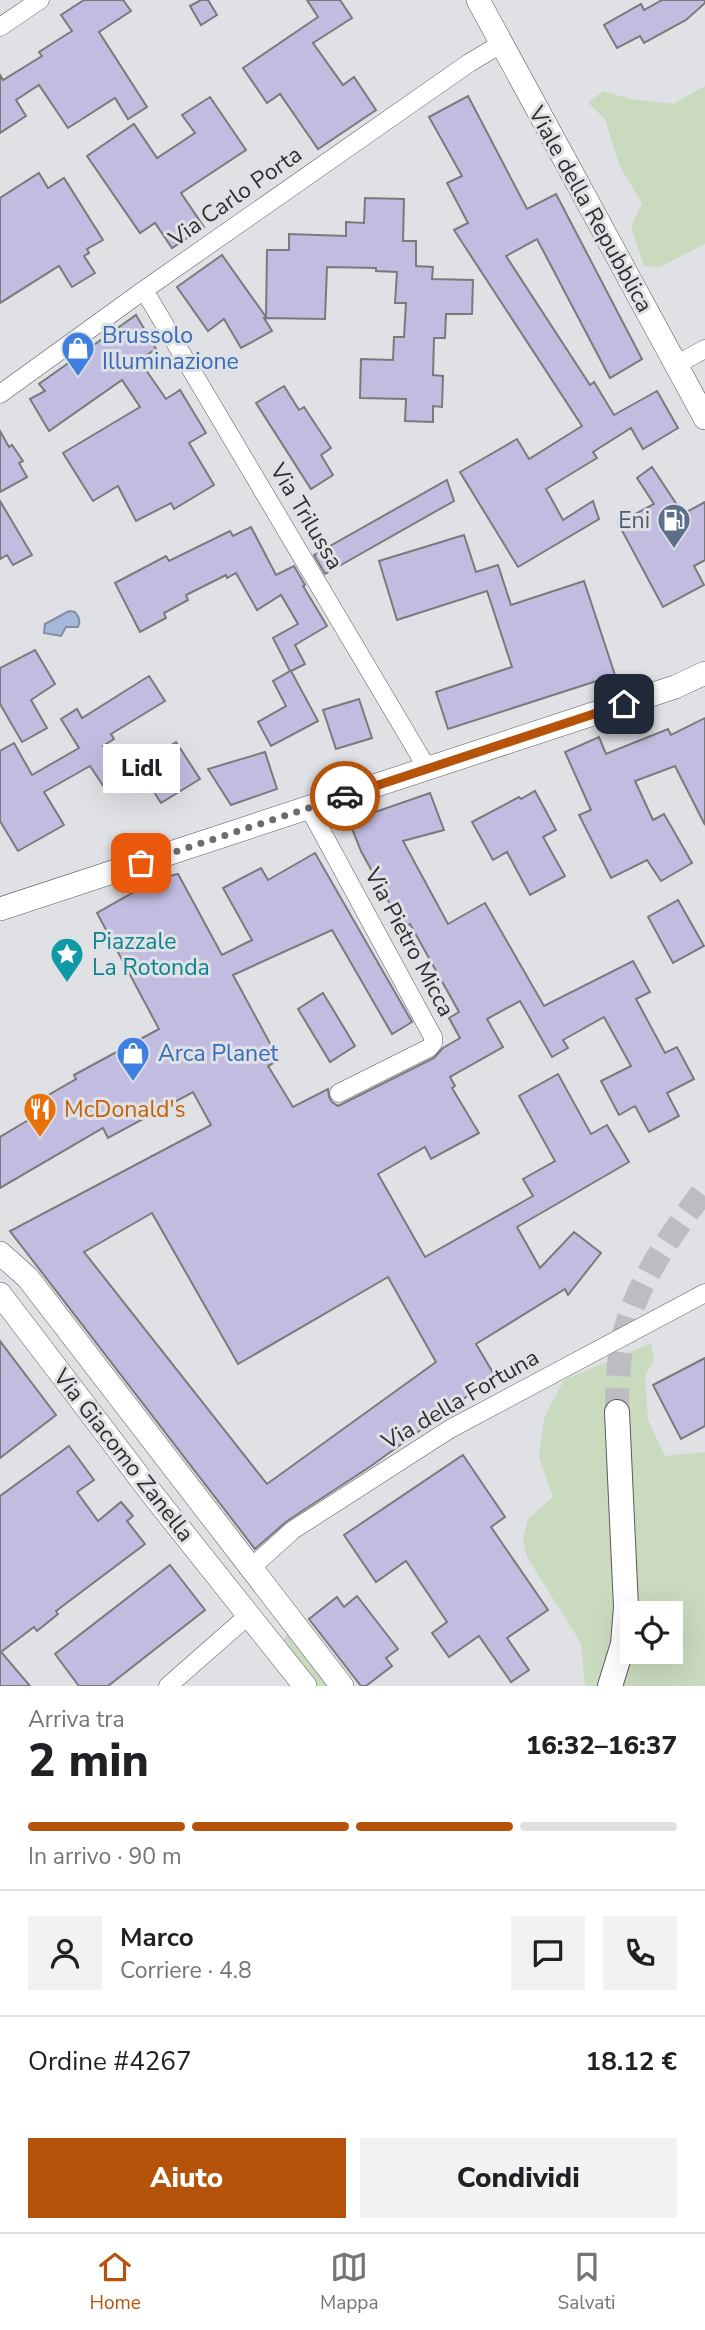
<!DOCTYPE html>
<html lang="it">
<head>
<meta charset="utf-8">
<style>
  body { margin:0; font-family:"Nunito Sans",sans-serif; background:#f2f2f2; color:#202124; height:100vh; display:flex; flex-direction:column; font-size:26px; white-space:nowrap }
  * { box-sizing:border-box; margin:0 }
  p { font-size:23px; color:#757577 }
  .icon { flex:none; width:38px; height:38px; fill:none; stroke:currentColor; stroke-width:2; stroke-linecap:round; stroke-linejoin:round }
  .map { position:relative; height:1686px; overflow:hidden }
  .details { display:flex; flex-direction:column; background:#fff; flex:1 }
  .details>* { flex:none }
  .controls { position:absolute; left:620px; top:1601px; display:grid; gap:14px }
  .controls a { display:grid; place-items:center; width:63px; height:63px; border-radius:0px; background:#fff; box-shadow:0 7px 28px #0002; font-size:35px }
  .pin { position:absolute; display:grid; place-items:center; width:60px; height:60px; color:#fff; margin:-30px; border-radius:14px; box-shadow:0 4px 10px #0006 }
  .courier { position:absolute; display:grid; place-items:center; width:70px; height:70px; margin:-35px; border:5px solid #b45309; border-radius:50%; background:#fff; color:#222; box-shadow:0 2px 9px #0007 }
  .bubble { position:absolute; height:49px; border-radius:0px; background:#fff; box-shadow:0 7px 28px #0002; font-size:23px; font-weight:800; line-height:49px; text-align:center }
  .head em { font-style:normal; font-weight:800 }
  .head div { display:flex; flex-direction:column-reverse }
  .head { display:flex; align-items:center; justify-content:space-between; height:119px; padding:0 28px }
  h1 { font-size:46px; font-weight:800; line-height:52px }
  .bar { display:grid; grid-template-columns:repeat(4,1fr); gap:10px 7px; align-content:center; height:84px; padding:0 28px }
  .bar i { height:9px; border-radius:5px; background:#e0e0e0 }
  .bar .active { background:#b45309 }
  .bar p { grid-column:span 4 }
  .line { display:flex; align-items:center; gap:18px; padding:0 28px; border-top:2px solid #e0e0e0 }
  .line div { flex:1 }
  .round { display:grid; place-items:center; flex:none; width:74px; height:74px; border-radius:0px; background:#f2f2f2 }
  .action { display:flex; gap:14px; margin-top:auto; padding:14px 28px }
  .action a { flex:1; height:80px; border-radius:0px; background:#b45309; color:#fff; font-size:28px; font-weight:800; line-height:80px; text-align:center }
  .action a+a { background:#f2f2f2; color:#202124 }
  .tab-bar { display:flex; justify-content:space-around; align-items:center; height:98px; border-top:2px solid #e0e0e0; background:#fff; font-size:19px; color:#757577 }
  .tab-bar a { display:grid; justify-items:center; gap:4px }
  .tab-bar .active { color:#b45309 }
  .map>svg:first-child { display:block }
  .green { fill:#c9dabe; fill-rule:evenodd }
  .water { fill:#a5b8d7; stroke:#818fa5; stroke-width:2 }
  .building { fill:#c2bde0; stroke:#7a7a7d; stroke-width:2; fill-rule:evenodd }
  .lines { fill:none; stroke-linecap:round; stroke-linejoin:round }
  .secondary-tunnel { stroke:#bcbdc0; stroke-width:24; stroke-dasharray:24 12; stroke-linecap:butt }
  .minor-casing { stroke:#595a5d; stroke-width:19 }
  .tertiary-casing { stroke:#595a5d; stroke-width:24 }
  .secondary-casing { stroke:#595a5d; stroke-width:26 }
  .minor { stroke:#fff; stroke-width:18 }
  .tertiary { stroke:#fff; stroke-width:23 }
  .secondary { stroke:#fff; stroke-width:24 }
  .done { stroke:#6c6d6f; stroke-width:7; stroke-dasharray:0 12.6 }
  .route { stroke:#b45309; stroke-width:9 }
  .labels { text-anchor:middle; stroke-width:6; stroke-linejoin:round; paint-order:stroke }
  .street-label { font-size:23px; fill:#2e2f30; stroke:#dfe1e4 }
  .shop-label { font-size:23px; fill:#366cbe; stroke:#dfe1e4; text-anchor:start }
  .service-label { font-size:23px; fill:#4e5e75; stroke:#dfe1e4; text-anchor:end }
  .culture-label { font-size:23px; fill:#0d838f; stroke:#dfe1e4; text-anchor:start }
  .food-label { font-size:23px; fill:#c56008; stroke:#dfe1e4; text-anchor:start }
</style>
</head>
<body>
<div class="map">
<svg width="705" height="1686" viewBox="0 0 705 1686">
  <rect width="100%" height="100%" fill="#dfe1e4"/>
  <g class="green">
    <path d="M 705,86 L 705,244 L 660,267 L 644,266 L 631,227 L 642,203 L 620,167 L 605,119 L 588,103 L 603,91 L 631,99 L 673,104 Z"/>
    <path d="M 651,1343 L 654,1359 L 645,1376 L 648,1420 L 665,1456 L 705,1452 L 705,1686 L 585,1686 L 581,1643 L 527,1557 L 523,1539 L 528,1519 L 553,1497 L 539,1457 L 544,1418 L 564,1380 ZM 632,1614 L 670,1614 L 670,1652 L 632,1652 Z"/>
    <path d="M 289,1632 L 330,1686 L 317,1686 L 283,1640 Z"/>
  </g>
  <path class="water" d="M 69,611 L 75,612 C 79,617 81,621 78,627 L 66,627 L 61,636 L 44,633 L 45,624 Z"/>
  <g class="building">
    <path d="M 84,0 L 123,0 L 131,11 L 99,32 L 147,107 L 128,119 L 115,98 L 68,128 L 39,85 L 16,100 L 26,116 L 0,133 L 0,75 L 3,80 L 42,56 L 39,52 L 72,31 L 61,15 Z"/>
    <path d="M 201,0 L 208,0 L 217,15 L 201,25 L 190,6 Z"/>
    <path d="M 307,0 L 340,0 L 352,18 L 313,43 L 343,85 L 354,77 L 376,110 L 318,149 L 280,94 L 267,103 L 243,68 L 318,17 Z"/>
    <path d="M 662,0 L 705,0 L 705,3 L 686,20 L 644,43 L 640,36 L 617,48 L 604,25 L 641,4 L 644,10 Z"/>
    <path d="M 468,96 L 527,209 L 556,194 L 642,359 L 610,378 L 537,239 L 506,256 L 590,385 L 594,382 L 614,415 L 657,391 L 678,428 L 643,449 L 631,428 L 593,452 L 597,458 L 546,489 L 563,520 L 593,501 L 599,519 L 518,567 L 460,472 L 517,439 L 529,459 L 582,426 L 454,230 L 468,223 L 447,183 L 462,176 L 429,117 Z"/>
    <path d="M 210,97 L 246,150 L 181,193 L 204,227 L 172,248 L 155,223 L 140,233 L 87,156 L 134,124 L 157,158 L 195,133 L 182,115 Z"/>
    <path d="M 39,173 L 48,188 L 64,178 L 103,240 L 87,249 L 89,253 L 84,256 L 95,273 L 72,287 L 59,266 L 0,303 L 0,198 Z"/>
    <path d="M 365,198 L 404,199 L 403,241 L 416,241 L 416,266 L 433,267 L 432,279 L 473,280 L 472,314 L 446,314 L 445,338 L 434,338 L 433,375 L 443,376 L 442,407 L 433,406 L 433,422 L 405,421 L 406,399 L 360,398 L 361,359 L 393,360 L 394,337 L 404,337 L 406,303 L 395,303 L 397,272 L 376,271 L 376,268 L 327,267 L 325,319 L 264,318 L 272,331 L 241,348 L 224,319 L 208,331 L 177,287 L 222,255 L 266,317 L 267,250 L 289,250 L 289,234 L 346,236 L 346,222 L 364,223 Z"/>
    <path d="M 136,315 L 156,349 L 139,360 L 166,399 L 180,390 L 206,433 L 189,443 L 214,485 L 174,509 L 171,503 L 136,521 L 118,486 L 93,501 L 63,453 L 140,407 L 122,380 L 49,431 L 30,399 L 45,391 L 39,384 Z"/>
    <path d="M 284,386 L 299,410 L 304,407 L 331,448 L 321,455 L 333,475 L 311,489 L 256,403 Z"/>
    <path d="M 0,431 L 9,447 L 12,445 L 23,461 L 19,463 L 27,477 L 0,492 Z"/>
    <path d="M 652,467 L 683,514 L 705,502 L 705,560 L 694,566 L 704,585 L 663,607 L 618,523 L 654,504 L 637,478 Z"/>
    <path d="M 447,480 L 454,501 L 325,574 L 314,555 Z"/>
    <path d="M 0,501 L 32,555 L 13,565 L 7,555 L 0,559 Z"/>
    <path d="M 251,527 L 276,575 L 294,566 L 305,585 L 303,586 L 327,626 L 295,645 L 305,664 L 291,671 L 318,721 L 271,746 L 258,722 L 286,706 L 273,681 L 290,671 L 273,638 L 298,624 L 281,595 L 257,610 L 236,573 L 227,578 L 226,575 L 186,595 L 188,600 L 164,613 L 166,618 L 140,632 L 115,583 L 166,556 L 169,561 L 230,531 L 233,536 Z"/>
    <path d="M 464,535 L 476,572 L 498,565 L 511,605 L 584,581 L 615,675 L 448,729 L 436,692 L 512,667 L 487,591 L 397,620 L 379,561 Z"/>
    <path d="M 35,650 L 55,684 L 31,700 L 47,728 L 22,742 L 0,704 L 0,668 Z"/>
    <path d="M 149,676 L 165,701 L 111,734 L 114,739 L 103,746 L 122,776 L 104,787 L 90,766 L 44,792 L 64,825 L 18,851 L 0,821 L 0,751 L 14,743 L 32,775 L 79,748 L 61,719 L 77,709 L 82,718 Z"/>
    <path d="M 359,699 L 372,738 L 336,749 L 323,710 Z"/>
    <path d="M 705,718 L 705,825 L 675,766 L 635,781 L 653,820 L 664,814 L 692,863 L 661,881 L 647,860 L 611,878 L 579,815 L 591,810 L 565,752 L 599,737 L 606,754 L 668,729 L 671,735 Z"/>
    <path d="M 176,742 L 200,779 L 161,803 L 142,773 L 156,763 L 152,757 Z"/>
    <path d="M 265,752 L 277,789 L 231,805 L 208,769 Z"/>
    <path d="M 535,791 L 556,830 L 543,837 L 565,876 L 530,895 L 507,852 L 493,860 L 472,822 L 519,797 L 521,799 Z"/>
    <path d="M 430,793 L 444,830 L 403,841 L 448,924 L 485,903 L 544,1006 L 633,961 L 650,992 L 636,999 L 665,1053 L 677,1047 L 694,1079 L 667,1093 L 679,1116 L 649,1132 L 635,1106 L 619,1115 L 601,1081 L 631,1066 L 604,1017 L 563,1040 L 568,1048 L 552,1057 L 520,1001 L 487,1019 L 503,1047 L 450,1077 L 455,1086 L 452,1088 L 479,1133 L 431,1159 L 425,1147 L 378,1174 L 425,1257 L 533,1196 L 523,1179 L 555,1161 L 519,1096 L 558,1074 L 591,1134 L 607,1125 L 629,1162 L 517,1227 L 540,1268 L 574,1232 L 601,1253 L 568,1295 L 565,1289 L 476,1344 L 495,1376 L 371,1466 L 287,1521 L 255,1549 L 10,1231 L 211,1125 L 193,1092 L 108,1138 L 103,1128 L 0,1188 L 0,1137 L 30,1119 L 24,1109 L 76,1079 L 74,1075 L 159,1029 L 97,913 L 157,879 L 178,874 L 222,955 L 252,940 L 223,888 L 261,868 L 268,880 L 315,853 L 412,1022 L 392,1034 L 332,930 L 233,975 L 279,1060 L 268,1066 L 293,1107 L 328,1089 L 329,1097 L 332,1102 L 338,1106 L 434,1058 L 443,1048 L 460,1038 L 449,1018 L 459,1012 L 410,924 L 403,928 L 361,851 L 349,821 ZM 152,1213 L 238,1364 L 388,1277 L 436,1362 L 267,1484 L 84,1252 Z"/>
    <path d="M 678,900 L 704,946 L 673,963 L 648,917 Z"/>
    <path d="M 323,993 L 355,1046 L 330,1062 L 298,1009 Z"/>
    <path d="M 0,1341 L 56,1415 L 0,1458 Z"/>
    <path d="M 705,1358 L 705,1426 L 681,1439 L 653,1385 Z"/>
    <path d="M 69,1446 L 94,1480 L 77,1492 L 98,1521 L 121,1502 L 133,1516 L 127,1521 L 145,1544 L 56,1611 L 58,1614 L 37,1631 L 34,1627 L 1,1652 L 30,1686 L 0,1686 L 0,1496 Z"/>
    <path d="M 463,1455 L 505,1517 L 491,1527 L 548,1610 L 507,1638 L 529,1670 L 511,1682 L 479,1636 L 449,1657 L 432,1633 L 447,1622 L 406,1561 L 376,1582 L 344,1535 Z"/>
    <path d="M 170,1565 L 205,1610 L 108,1686 L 79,1686 L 55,1654 Z"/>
    <path d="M 357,1596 L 398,1649 L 386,1658 L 392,1666 L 366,1686 L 361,1686 L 309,1619 L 337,1597 L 344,1607 Z"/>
  </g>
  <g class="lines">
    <path class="secondary-tunnel" d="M 617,1412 C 617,1385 618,1357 625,1331 C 639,1278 673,1232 705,1189"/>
    <defs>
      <g id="minor">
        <path d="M 0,27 L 40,0"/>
        <path d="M 144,290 L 427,768"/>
        <path d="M 676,365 L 705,349"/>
        <path d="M 0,394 L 144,290 L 469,63 L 501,44"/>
        <path d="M 309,808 L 433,1037 L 433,1043 L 429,1048 L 339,1093"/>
        <path d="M 252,1567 L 293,1530 L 450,1429 L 705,1293"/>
        <path d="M 168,1686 L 250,1614"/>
      </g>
      <g id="tertiary">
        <path d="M 478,0 L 705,418"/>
        <path d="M 0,909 L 675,687 L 705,673"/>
        <path d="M 0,1253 L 28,1278 L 342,1686"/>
        <path d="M 0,1294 L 153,1495 L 305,1686"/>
      </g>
      <path id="secondary" d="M 610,1686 L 623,1644 L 626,1607 L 617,1412"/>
    </defs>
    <use href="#minor" class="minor-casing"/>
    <use href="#tertiary" class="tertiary-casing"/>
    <use href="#secondary" class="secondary-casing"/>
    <use href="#minor" class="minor"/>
    <use href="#tertiary" class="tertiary"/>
    <use href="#secondary" class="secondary"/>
  </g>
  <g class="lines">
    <path class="done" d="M 141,863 L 345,796"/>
    <path class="route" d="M 345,796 L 624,704"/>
  </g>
  <defs>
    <symbol id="shop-pin" viewBox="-11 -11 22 30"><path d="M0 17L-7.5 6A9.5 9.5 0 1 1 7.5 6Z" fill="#3f7fe0" stroke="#dfe1e4"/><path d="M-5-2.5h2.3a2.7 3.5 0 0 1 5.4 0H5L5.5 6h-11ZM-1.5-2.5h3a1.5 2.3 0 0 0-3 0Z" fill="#fff"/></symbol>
    <symbol id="fuel-pin" viewBox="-11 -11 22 30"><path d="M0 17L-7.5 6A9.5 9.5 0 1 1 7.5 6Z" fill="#5c6f8a" stroke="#dfe1e4"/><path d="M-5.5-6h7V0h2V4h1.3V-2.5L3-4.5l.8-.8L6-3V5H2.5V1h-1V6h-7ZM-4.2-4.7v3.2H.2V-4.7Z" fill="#fff"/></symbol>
    <symbol id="sight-pin" viewBox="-11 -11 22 30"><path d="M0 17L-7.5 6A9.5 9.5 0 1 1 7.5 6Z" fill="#0f9aa8" stroke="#dfe1e4"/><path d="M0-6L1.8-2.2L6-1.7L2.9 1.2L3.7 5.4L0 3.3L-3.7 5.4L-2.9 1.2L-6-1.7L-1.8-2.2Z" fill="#fff"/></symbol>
    <symbol id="restaurant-pin" viewBox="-11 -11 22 30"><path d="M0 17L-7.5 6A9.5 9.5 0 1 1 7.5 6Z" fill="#e8710a" stroke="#dfe1e4"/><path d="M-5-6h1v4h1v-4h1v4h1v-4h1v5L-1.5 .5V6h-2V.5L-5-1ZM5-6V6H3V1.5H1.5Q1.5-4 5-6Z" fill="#fff"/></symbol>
  </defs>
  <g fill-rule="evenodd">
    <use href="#shop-pin" x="59" y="329" width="38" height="52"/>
    <use href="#fuel-pin" x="655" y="501" width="38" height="52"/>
    <use href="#sight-pin" x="48" y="935" width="38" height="52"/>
    <use href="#shop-pin" x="114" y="1034" width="38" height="52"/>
    <use href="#restaurant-pin" x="21" y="1090" width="38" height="52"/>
  </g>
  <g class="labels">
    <g class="street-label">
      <text transform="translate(235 196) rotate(-35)" y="8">Via Carlo Porta</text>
      <text transform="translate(591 209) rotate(61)" y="8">Viale della Repubblica</text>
      <text transform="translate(307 516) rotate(59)" y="8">Via Trilussa</text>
      <text transform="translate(410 942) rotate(62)" y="8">Via Pietro Micca</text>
      <text transform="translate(460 1399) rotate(-30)" y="8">Via della Fortuna</text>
      <text transform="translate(124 1455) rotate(52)" y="8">Via Giacomo Zanella</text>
    </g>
    <g class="shop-label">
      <text x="102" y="343">Brussolo<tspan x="102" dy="26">Illuminazione</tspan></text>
      <text x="158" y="1061">Arca Planet</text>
    </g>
    <g class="service-label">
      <text x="650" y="528">Eni</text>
    </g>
    <g class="culture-label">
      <text x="92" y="949">Piazzale<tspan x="92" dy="26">La Rotonda</tspan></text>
    </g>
    <g class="food-label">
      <text x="64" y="1117">McDonald's</text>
    </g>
  </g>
</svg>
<div class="controls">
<a><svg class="icon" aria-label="locate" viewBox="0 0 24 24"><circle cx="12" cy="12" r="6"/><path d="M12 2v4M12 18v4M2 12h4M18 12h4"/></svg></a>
</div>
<div class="pin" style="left:141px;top:863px;background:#ea580c"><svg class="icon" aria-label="bag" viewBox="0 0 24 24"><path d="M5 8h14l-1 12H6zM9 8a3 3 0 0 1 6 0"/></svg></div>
<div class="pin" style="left:624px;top:704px;background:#1f2937"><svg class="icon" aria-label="home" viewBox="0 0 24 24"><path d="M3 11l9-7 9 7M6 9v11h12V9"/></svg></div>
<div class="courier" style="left:345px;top:796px"><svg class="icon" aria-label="car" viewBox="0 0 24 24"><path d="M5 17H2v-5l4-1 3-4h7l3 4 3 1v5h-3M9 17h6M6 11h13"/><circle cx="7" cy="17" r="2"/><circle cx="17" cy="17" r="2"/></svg></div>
<div class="bubble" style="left:103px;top:744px;width:77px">Lidl</div>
</div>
<section class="details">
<div class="head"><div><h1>2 min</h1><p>Arriva tra</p></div><em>16:32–16:37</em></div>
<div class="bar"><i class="active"></i><i class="active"></i><i class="active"></i><i></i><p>In arrivo · 90 m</p></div>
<div class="line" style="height:126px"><a class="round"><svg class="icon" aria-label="person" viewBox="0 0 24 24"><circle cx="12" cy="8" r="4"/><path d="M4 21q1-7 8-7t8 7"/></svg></a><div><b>Marco</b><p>Corriere · 4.8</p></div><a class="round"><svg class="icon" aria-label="chat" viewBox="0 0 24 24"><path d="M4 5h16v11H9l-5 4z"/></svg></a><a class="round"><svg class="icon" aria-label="phone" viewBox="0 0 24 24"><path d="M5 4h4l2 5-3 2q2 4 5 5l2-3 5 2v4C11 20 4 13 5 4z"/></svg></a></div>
<div class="line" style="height:91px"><div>Ordine #4267</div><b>18.12 €</b></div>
<div class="action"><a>Aiuto</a><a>Condividi</a></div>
</section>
<nav class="tab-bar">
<a class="active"><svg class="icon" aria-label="home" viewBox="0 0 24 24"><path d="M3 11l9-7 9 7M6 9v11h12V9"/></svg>Home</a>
<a><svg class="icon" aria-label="map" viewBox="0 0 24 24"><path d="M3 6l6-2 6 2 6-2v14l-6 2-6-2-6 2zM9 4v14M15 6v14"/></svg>Mappa</a>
<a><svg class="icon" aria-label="saved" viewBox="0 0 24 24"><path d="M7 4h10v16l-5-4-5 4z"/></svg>Salvati</a>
</nav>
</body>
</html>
